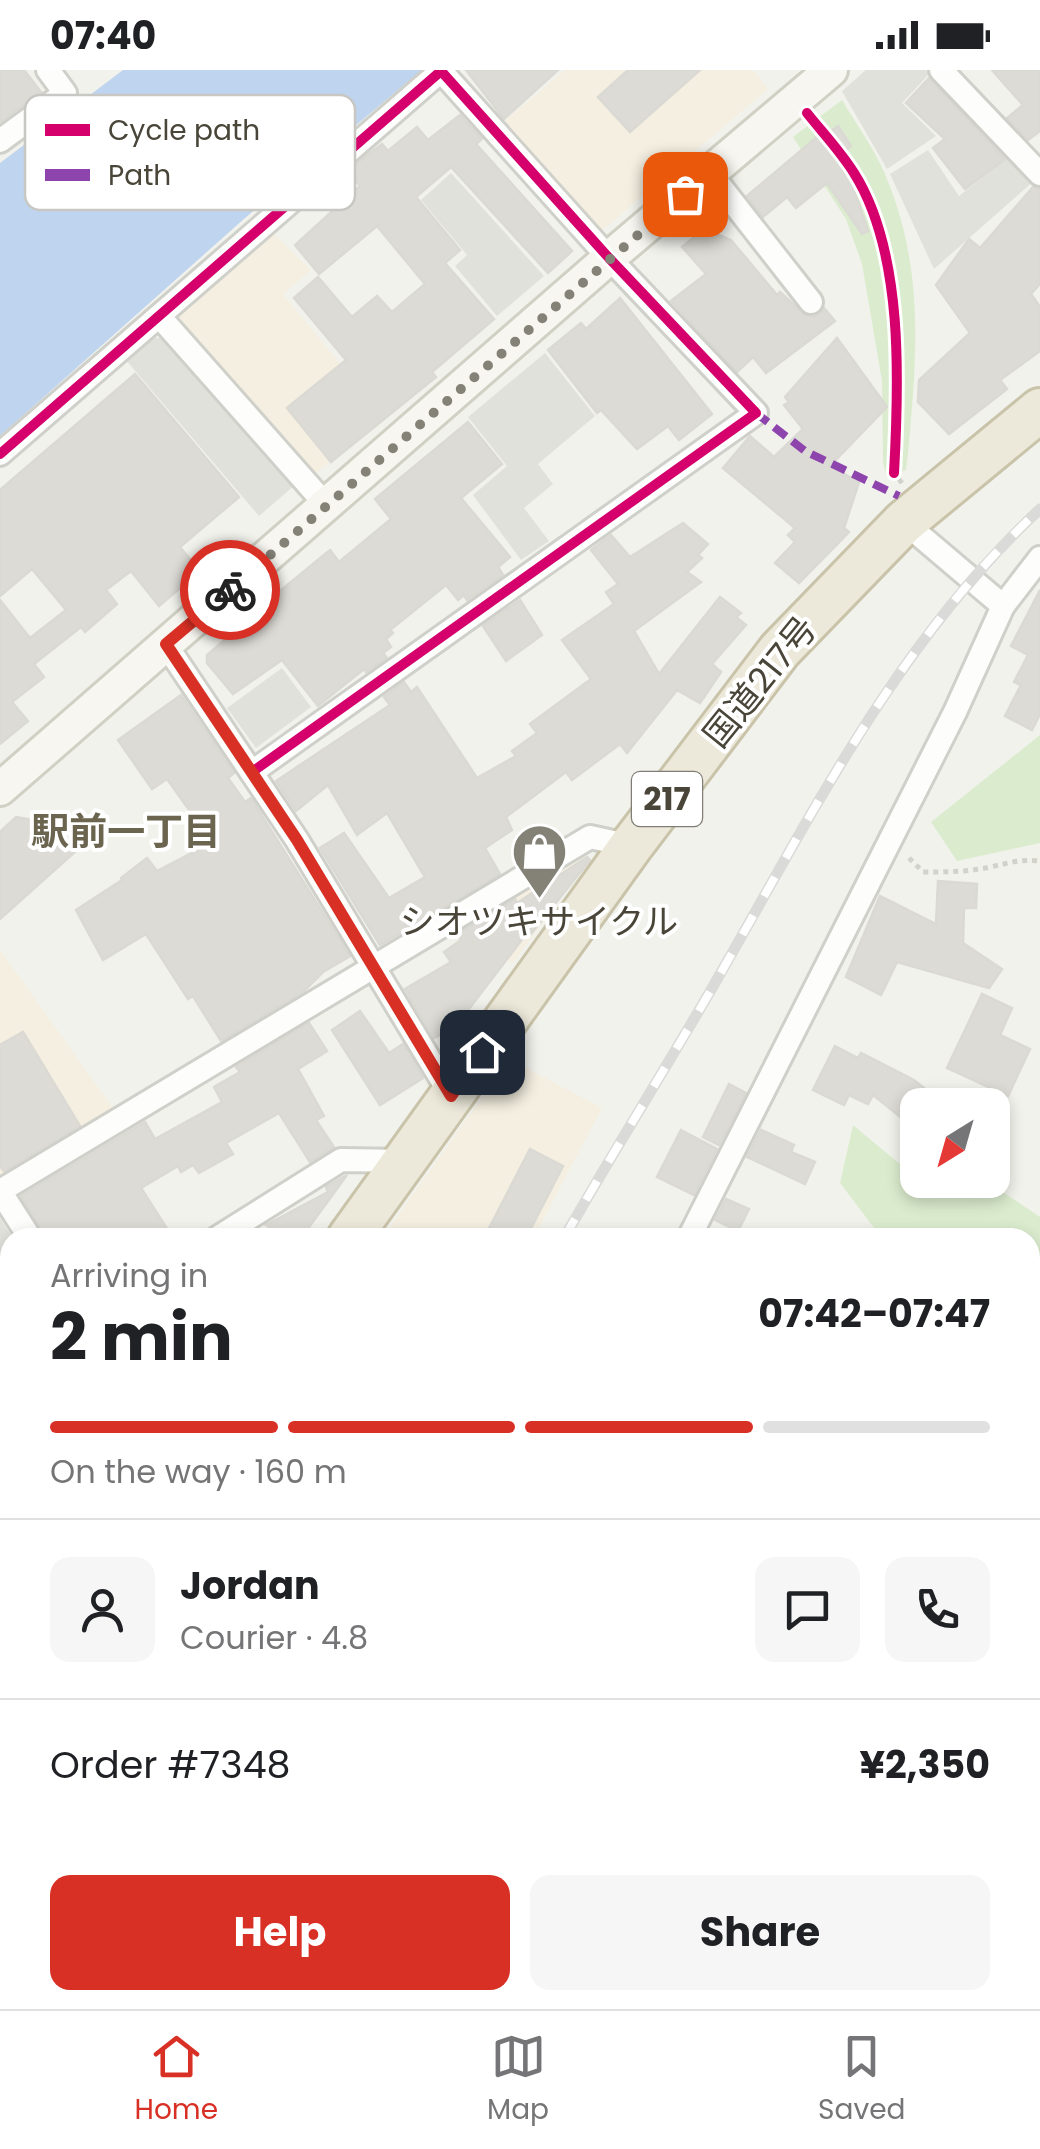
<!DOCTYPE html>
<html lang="en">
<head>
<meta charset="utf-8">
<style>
  body { margin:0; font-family:Poppins,"Noto Sans JP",sans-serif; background:#f6f6f6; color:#202124; height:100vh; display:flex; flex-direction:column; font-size:38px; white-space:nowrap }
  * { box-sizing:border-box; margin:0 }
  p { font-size:32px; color:#757577 }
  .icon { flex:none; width:55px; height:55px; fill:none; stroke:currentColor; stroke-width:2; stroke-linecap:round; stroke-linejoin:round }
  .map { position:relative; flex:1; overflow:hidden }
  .panel { position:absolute; left:0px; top:1158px; width:1040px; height:782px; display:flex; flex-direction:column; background:#fff; border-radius:30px 30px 0 0; box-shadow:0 5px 15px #0003 }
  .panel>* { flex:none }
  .needle { width:65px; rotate:217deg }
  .controls { position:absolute; left:900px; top:1018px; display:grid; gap:20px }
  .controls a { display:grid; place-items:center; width:110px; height:110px; border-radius:20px; background:#fff; box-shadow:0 5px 15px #0003; font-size:50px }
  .pin { position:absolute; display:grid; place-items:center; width:85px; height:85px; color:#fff; margin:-42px; border-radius:20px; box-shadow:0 5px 15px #0006 }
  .courier { position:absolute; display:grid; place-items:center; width:100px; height:100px; margin:-50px; border:8px solid #d93025; border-radius:50%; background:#fff; color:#222; box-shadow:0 2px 12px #0007 }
  .head em { font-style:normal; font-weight:700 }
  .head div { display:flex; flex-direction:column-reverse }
  .head { display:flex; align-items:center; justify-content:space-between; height:170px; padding:0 50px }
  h1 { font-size:65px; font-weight:700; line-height:75px }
  .bar { display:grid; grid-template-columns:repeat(4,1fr); gap:15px 10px; align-content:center; height:120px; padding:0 50px }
  .bar i { height:12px; border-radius:8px; background:#e0e0e0 }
  .bar .on { background:#d93025 }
  .bar p { grid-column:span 4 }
  .line { display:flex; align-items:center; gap:25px; padding:0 50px; border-top:2px solid #e0e0e0 }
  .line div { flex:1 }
  .round { display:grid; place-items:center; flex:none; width:105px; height:105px; border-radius:20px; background:#f6f6f6 }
  .primary-button { display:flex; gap:20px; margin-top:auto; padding:20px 50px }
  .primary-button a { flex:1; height:115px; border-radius:20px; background:#d93025; color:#fff; font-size:40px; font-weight:700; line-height:115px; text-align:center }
  .primary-button a+a { background:#f6f6f6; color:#202124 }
  .status { display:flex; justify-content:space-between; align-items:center; height:70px; padding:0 50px; background:#fff; direction:ltr }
  .status svg { height:28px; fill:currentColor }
  .menu { display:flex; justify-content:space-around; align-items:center; height:140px; border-top:2px solid #e0e0e0; background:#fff; font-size:28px; color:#757577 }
  .menu a { display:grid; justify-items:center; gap:5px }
  .menu .on { color:#d93025 }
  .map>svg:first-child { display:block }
  .commercial { fill:#f4efe0 }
  .green { fill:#dbecce }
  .parking { fill:#e1e1dc }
  .water { fill:#bfd4ee }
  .building { fill:#dcdbd5; stroke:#dad9d3; stroke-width:2.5 }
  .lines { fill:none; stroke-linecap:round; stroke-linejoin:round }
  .lane-casing { stroke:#d0d0ca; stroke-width:16 }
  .street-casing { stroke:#d0d0ca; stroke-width:28 }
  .secondary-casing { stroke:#d1d0c4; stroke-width:38 }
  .highway-casing { stroke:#c9c3a9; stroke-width:48 }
  .path { stroke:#d2d2cb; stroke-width:5; stroke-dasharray:5 5; stroke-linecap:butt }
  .lane { stroke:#fdfdfc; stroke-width:11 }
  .street { stroke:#fdfdfc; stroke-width:22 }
  .secondary { stroke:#f7f6f0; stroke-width:32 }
  .highway { stroke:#ece9da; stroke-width:42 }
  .rail-casing { stroke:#dadad9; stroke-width:11 }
  .rail { stroke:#fff; stroke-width:8; stroke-dasharray:22; stroke-linecap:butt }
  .quiet { stroke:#8e44ad; stroke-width:8; stroke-dasharray:15 8; stroke-linecap:butt }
  .cycleway-casing { stroke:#fff; stroke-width:16 }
  .cycleway { stroke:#d6006c; stroke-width:10 }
  .done { stroke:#848277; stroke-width:10; stroke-dasharray:0 18 }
  .route { stroke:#d93025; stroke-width:12 }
  .labels { text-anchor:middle; stroke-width:8; stroke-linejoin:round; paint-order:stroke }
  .shield { fill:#fff; stroke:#807d74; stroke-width:2.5 }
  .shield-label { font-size:32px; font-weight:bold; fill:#494538 }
  .street-label { font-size:35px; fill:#494538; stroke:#fff }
  .poi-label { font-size:35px; fill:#494538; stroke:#fff }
  .neighbourhood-label { font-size:38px; font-weight:bold; fill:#6b6550; stroke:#fff }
  .key { fill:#fff; stroke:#c8c7c3; stroke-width:2.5 }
  .key-label { font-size:28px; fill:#494538 }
</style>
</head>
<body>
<div class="status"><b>07:40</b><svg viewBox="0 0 49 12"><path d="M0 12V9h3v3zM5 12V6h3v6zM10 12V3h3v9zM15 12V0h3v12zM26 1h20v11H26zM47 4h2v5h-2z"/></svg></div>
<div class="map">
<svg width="1040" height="1939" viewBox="0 0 1040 1939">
  <rect width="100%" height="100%" fill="#f2f2ed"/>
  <g class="commercial">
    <path d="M 565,0 L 753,0 L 768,19 L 599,163 L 499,56 Z"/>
    <path d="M 273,163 L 311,200 L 283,224 L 386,350 L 308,409 L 179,259 L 179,237 Z"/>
    <path d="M 582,786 L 588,792 L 512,894 L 480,850 Z"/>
    <path d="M 0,880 L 117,1044 L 0,1106 Z"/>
    <path d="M 509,989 L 602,1038 L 534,1167 L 382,1168 Z"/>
    <path d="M 0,1408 L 10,1425 L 10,1451 L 0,1457 Z"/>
    <path d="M 0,1536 L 10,1551 L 10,1600 L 0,1599 Z"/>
  </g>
  <g class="green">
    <path d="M 842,30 C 856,54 874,78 885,104 C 925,199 917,284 908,384 L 906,400 L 887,408 L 883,392 L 882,311 L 862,194 L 846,149 L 793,67 Z"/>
    <path d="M 1040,665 L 1040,773 L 957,791 L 931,752 Z"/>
    <path d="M 853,1055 L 937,1125 L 963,1110 L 985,1110 L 1040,1147 L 1040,1939 L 888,1939 L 882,1930 L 1030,1930 L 1030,1168 L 881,1167 L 840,1113 Z"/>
  </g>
  <g class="parking">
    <path d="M 866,0 L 926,0 L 929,4 L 902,33 L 936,66 L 887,99 L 842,21 Z"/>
    <path d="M 928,80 L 959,126 L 1010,86 L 1034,111 L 934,199 L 890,104 Z"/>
    <path d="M 451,103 L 544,206 L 497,246 L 455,196 L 467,185 L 421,130 Z"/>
    <path d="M 147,268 L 163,268 L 294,416 L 259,446 L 125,289 Z"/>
    <path d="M 545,283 L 595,346 L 538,394 L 553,414 L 524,438 L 549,471 L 521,490 L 473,425 L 507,396 L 468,347 Z"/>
    <path d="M 282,598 L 311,637 L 256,678 L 227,638 Z"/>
    <path d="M 0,1148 L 12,1167 L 10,1269 L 0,1275 Z"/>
    <path d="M 21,1930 L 76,1930 L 72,1939 L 17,1939 Z"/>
  </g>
  <path class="water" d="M 123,0 L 422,0 L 245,148 L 0,366 L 0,93 Z"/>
  <g class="building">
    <path d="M 0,0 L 24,0 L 41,22 L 0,52 Z"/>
    <path d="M 466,0 L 558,0 L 504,49 Z"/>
    <path d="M 628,0 L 700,0 L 630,62 L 598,27 Z"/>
    <path d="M 992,0 L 1040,0 L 1040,61 L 1028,70 L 1007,48 L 1023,35 Z"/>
    <path d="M 929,8 L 1005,89 L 965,119 L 933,78 L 945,69 L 906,33 Z"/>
    <path d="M 460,45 L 482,69 L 476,74 L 572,181 L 548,203 L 451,97 L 416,127 L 460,180 L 445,193 L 494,249 L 432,302 L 436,307 L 331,392 L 287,338 L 346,290 L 294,228 L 318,207 L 352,247 L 377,226 L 392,242 L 425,214 L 377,156 L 319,204 L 295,175 L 360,116 L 348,102 L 366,86 L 382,74 L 388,81 L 417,57 L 428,70 Z"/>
    <path d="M 838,56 L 851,76 L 835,88 L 851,111 L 868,161 L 862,164 L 827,113 L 796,138 L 787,127 L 763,147 L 747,126 L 818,66 L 820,69 Z"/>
    <path d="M 1033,117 L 1040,119 L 1040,214 L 1031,224 L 1040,237 L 1040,281 L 1000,310 L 1007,319 L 949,364 L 918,332 L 919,310 L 970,263 L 936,215 L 969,169 L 980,178 Z"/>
    <path d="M 704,159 L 731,170 L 777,225 L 780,222 L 805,245 L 814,247 L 824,238 L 835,251 L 766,303 L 753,287 L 737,302 L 671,231 L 706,204 L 682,177 Z"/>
    <path d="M 620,228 L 712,344 L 679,370 L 668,356 L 637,379 L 601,340 L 597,343 L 548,280 L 581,253 L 586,259 Z"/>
    <path d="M 837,268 L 887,337 L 830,396 L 859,412 L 844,458 L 849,462 L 799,513 L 775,493 L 795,472 L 788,465 L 795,458 L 723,398 L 750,366 L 774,387 L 803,359 L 784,335 L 789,332 L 785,327 Z"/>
    <path d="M 135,304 L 239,427 L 180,477 L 200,501 L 159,536 L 131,501 L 106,520 L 117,534 L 85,562 L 81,557 L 34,594 L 44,607 L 12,632 L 28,651 L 0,674 L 0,530 L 30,568 L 66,540 L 32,499 L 0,526 L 0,420 Z"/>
    <path d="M 468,352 L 502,394 L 461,428 L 510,487 L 498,497 L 503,505 L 467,530 L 464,525 L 458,530 L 446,515 L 390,560 L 393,563 L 386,569 L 391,577 L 383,583 L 387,588 L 366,602 L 364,599 L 318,636 L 282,590 L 233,624 L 207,593 L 207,585 L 249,549 L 244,543 L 277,517 L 280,521 L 330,480 L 339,492 L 391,449 L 375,429 Z"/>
    <path d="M 683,453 L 708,474 L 698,485 L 702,488 L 687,502 L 701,512 L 634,561 L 659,604 L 720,527 L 741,543 L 736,547 L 746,555 L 712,594 L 721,602 L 700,633 L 677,620 L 627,683 L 620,674 L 572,710 L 566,702 L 506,747 L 512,760 L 485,778 L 500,804 L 380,875 L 320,778 L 344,763 L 389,828 L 425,807 L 387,743 L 357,765 L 328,715 L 296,741 L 276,711 L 390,635 L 384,627 L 404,612 L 411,622 L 417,617 L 477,708 L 516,686 L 512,681 L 537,663 L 530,654 L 591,609 L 562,570 L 614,534 L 606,522 L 618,514 L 591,480 L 611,465 L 630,487 Z"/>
    <path d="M 1040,520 L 1040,644 L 1032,660 L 1005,646 L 1021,615 L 1014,612 L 1028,585 L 1011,576 Z"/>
    <path d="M 520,530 L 542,565 L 506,591 L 483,556 Z"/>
    <path d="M 181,625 L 234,703 L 228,708 L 245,732 L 251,728 L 350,886 L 323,902 L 304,921 L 221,971 L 193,926 L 188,929 L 146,864 L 103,890 L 76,840 L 122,810 L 121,808 L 147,788 L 157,801 L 205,776 L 189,757 L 197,751 L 167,709 L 152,719 L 118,670 Z"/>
    <path d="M 16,747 L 54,754 L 77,780 L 0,849 L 0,762 Z"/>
    <path d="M 587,787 L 590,790 L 530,865 L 527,863 L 465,944 L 468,949 L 434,968 L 405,919 L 451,892 L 444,882 L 461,870 L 457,864 L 515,829 L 517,833 Z"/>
    <path d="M 938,811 L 977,814 L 976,838 L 964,838 L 963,873 L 1002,899 L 989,918 L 897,892 L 881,925 L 846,907 L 880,826 L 936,854 Z"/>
    <path d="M 982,924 L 1012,938 L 1000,965 L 1030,979 L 1008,1026 L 947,998 Z"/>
    <path d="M 360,941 L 389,983 L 403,974 L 423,1008 L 380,1035 L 332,960 Z"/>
    <path d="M 309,953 L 327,981 L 298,999 L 324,1046 L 316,1050 L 334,1077 L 310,1092 L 279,1043 L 226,1073 L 233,1084 L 199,1103 L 193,1095 L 181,1102 L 178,1096 L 141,1118 L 173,1168 L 46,1168 L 21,1126 L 145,1052 L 155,1069 L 222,1032 L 214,1017 L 240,1002 L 236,997 Z"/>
    <path d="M 23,962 L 80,1056 L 4,1101 L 0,1096 L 0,975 Z"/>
    <path d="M 835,976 L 858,988 L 861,983 L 914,1010 L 945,1035 L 918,1035 L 918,1061 L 873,1025 L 868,1034 L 849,1025 L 844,1035 L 813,1020 Z"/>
    <path d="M 729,1014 L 746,1023 L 719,1075 L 703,1067 Z"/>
    <path d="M 681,1060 L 717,1079 L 694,1125 L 657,1107 Z"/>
    <path d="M 761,1060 L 794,1075 L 791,1082 L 815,1092 L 805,1114 L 747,1087 Z"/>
    <path d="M 530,1079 L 563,1096 L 526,1168 L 484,1168 Z"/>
    <path d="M 347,1105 L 301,1168 L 287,1168 L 266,1155 L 328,1122 L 326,1117 Z"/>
    <path d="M 726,1129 L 749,1139 L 738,1161 L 715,1150 Z"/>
  </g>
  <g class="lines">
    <defs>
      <g id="lane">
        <path d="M 852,1930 L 860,1939"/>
        <path d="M 82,1939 L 85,1930"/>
      </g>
      <g id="street">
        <path d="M 941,0 L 1040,104"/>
        <path d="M 0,71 L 65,23 L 48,0"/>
        <path d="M 710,103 L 811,232"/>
        <path d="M 159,246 L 327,436"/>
        <path d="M 0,384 L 441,1 L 609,188 L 756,343 L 252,702"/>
        <path d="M 1003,536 L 1040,488"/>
        <path d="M 166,575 L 297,770 L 451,1025"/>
        <path d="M 0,1121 L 590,767 L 631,776"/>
        <path d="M 0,1121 L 30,1168"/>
        <path d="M 217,1168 L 341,1090 L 406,1091"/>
        <path d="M 689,1168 L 955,642 L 1003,536 L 904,452"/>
        <path d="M 0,1302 L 10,1296"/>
        <path d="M 550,1939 L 553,1930"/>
      </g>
      <path id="secondary" d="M 0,719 L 609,188 L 831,0"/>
      <g id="highway">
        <path d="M 349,1168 L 631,776 L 780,580 L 904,452 L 1040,340"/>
        <path d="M 0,1687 L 10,1697"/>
        <path d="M 0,1858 L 10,1829"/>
      </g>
    </defs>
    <use href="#lane" class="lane-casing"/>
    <use href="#street" class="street-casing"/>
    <use href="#secondary" class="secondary-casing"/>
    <use href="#highway" class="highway-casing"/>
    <g class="path">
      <path d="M 814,52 C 828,70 847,87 857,107 C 903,197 900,305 894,403 L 902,413"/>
      <path d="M 909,788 L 923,802 C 946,802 968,802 990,797 C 1009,793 1020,789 1039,791"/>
      <path d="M 108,1939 L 111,1930"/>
    </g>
    <use href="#lane" class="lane"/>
    <use href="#street" class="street"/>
    <use href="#secondary" class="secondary"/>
    <use href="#highway" class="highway"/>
    <defs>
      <g id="rail">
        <path d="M 564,1168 C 613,1082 666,998 715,913 C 811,746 897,572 1040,439"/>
        <path d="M 214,1939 L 218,1930"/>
      </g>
    </defs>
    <use href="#rail" class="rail-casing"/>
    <use href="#rail" class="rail"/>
    <path class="quiet" d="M 756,343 L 805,381 L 899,426"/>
    <defs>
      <g id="cycleway">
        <path d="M 807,43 C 823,63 841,82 854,103 C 904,182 899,313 894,403"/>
        <path d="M 0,384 L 441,1 L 609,188 L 756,343 L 252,702"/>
      </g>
    </defs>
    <use href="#cycleway" class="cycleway-casing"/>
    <use href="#cycleway" class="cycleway"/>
  </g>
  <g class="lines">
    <path class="done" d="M 230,520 L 685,124"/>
    <path class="route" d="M 230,520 L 166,574 L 297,770 L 451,1026 L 482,982"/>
  </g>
  <defs>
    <symbol id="shop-pin" viewBox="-11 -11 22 30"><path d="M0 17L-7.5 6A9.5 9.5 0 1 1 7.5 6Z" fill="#848277" stroke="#fff"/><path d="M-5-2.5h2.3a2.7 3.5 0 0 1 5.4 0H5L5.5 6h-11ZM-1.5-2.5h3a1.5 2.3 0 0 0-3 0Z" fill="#fff"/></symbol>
  </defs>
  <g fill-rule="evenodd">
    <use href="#shop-pin" x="508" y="750" width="63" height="86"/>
  </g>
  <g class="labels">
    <rect class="shield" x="632" y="702" width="70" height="54" rx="8"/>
    <g class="shield-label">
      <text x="667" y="740">217</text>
    </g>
    <g class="street-label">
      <text transform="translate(760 612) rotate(-51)" y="12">国道217号</text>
    </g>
    <g class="poi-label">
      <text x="539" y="864">シオツキサイクル</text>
    </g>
    <g class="neighbourhood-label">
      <text x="126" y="775">駅前一丁目</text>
    </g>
  </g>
  <rect x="25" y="25" width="330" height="115" rx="15" class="key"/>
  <rect x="45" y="54" width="45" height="12" fill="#d6006c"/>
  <rect x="45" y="99" width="45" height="12" fill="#8e44ad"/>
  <g class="key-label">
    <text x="108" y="70">Cycle path</text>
    <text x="108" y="115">Path</text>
  </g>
</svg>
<div class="controls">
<a><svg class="needle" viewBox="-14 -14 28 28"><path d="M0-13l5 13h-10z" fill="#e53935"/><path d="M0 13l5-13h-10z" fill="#757577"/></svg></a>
</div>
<div class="pin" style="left:685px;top:124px;background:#ea580c"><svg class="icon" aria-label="bag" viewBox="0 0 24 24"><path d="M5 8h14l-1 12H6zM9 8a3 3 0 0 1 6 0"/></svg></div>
<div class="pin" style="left:482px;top:982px;background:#1f2937"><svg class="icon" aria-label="home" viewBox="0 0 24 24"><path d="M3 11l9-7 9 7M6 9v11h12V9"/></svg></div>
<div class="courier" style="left:230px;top:520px"><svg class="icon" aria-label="bike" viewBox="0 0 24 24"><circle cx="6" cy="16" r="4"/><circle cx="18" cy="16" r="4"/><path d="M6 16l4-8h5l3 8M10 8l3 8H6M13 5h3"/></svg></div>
<section class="panel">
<div class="head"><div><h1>2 min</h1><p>Arriving in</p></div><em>07:42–07:47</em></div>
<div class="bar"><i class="on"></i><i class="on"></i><i class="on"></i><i></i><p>On the way · 160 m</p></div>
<div class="line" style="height:180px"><a class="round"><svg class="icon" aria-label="person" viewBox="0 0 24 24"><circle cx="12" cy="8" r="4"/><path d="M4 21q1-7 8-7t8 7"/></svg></a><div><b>Jordan</b><p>Courier · 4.8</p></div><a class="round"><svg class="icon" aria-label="chat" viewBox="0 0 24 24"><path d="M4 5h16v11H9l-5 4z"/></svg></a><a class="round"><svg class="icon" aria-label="phone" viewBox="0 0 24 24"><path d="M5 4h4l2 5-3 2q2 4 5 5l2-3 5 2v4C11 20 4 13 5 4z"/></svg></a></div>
<div class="line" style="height:130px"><div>Order #7348</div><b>¥2,350</b></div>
<div class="primary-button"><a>Help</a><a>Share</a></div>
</section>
</div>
<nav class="menu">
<a class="on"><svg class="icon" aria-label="home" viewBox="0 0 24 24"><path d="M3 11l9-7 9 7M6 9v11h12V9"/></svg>Home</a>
<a><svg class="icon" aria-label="map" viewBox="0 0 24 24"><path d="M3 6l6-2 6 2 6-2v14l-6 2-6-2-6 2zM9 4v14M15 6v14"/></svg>Map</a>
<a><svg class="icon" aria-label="saved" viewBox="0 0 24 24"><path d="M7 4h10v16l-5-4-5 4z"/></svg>Saved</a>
</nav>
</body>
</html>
